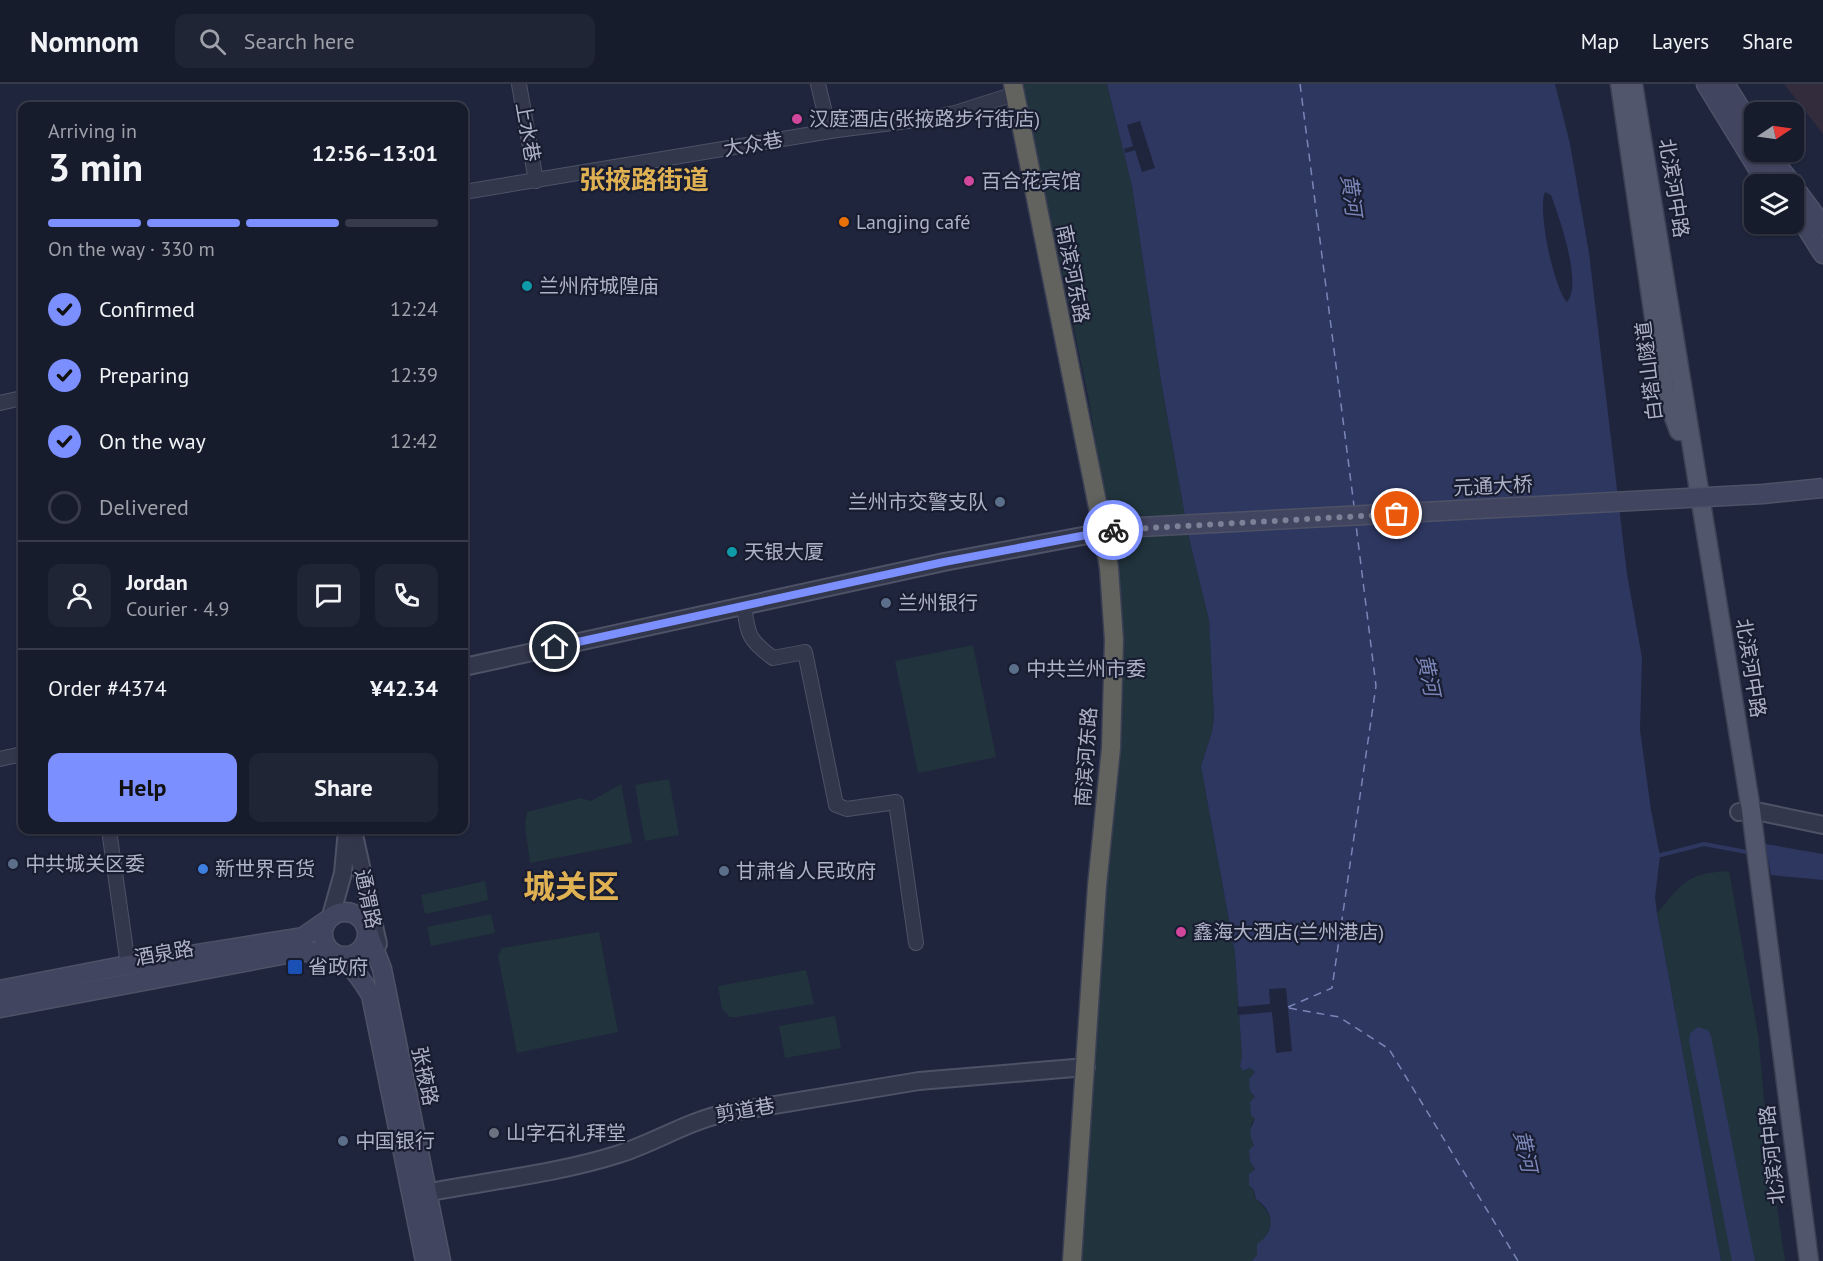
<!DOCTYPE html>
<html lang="en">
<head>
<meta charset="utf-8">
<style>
  body { margin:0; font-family:"PT Sans","Noto Sans SC",sans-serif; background:#202535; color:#f1f3f6; height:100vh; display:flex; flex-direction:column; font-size:22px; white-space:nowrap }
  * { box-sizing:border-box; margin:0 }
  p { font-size:20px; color:#9ea1aa }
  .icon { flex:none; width:33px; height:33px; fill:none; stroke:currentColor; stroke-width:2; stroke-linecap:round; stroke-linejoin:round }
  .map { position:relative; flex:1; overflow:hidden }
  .drawer { position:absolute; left:18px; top:18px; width:450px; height:732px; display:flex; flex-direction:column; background:#171c2d; border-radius:12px; box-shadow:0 2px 4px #0004,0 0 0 2px #363a49 }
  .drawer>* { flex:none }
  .needle { width:39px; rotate:77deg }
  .fabs { position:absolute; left:1744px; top:18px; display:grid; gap:12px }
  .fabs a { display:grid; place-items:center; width:60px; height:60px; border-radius:12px; background:#171c2d; box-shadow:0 2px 4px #0004,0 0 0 2px #363a49; font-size:30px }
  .pin { position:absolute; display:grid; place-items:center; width:51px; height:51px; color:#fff; margin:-26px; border:3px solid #fff; border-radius:50%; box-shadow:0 2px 6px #0007 }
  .courier { position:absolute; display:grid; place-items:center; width:60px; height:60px; margin:-30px; border:4px solid #7c8fff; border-radius:50%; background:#fff; color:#222; box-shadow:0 2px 8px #0007 }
  .head em { font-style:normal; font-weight:800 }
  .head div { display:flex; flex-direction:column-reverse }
  .head { display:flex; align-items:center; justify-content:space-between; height:102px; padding:0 30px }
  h1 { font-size:39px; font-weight:800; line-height:45px }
  .bar { display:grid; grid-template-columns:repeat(4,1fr); gap:9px 6px; align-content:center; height:72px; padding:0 30px }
  .bar i { height:8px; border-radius:4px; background:#363a49 }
  .bar .current { background:#7c8fff }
  .bar p { grid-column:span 4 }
  .line { display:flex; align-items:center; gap:15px; padding:0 30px; border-top:2px solid #363a49 }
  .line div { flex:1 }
  .round { display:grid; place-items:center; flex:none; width:63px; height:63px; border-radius:12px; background:#202535 }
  ol { padding:0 30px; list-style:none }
  li { display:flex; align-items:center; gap:18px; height:66px }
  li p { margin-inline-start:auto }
  li .icon { padding:6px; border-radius:50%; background:#7c8fff; color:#111; stroke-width:4 }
  li:last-child { color:#9ea1aa }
  li i { width:33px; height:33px; border:3px solid #363a49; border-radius:50% }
  .action { display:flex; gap:12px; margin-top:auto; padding:12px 30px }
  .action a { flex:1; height:69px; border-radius:12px; background:#7c8fff; color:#111; font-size:24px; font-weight:800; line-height:69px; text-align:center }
  .action a+a { background:#202535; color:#f1f3f6 }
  header { display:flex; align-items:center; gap:36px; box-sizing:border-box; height:84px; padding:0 30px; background:#171c2d; border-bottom:2px solid #363a49 }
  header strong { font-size:28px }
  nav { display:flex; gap:33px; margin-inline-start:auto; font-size:21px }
  .search { width:420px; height:54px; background:#202535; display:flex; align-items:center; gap:15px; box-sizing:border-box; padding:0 21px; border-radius:12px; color:#9ea1aa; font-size:22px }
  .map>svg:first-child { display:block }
  .medical { fill:#322c3c }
  .green { fill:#21333d }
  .water { fill:#2e3760; fill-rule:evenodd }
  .pier { fill:#1f253c }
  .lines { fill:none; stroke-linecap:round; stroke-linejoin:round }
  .stream { stroke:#2e3760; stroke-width:4 }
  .ferry { stroke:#7a85b8; stroke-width:1.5; stroke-dasharray:8 6; stroke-linecap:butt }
  .minor-casing { stroke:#4e5267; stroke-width:16 }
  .tertiary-casing { stroke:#4e5267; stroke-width:20 }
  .secondary-casing { stroke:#4e5267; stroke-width:21 }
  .primary-casing { stroke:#3d4155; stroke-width:21 }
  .trunk-casing { stroke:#3b3f54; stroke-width:21 }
  .minor { stroke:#33374c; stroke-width:14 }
  .tertiary { stroke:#33374c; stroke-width:16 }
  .secondary { stroke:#41455f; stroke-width:18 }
  .primary { stroke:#51566c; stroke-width:18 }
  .trunk { stroke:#62625e; stroke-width:18 }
  .secondary-bridge-casing { stroke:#4e5267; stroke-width:21; stroke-linecap:butt }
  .secondary-bridge { stroke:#41455f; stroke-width:18 }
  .done { stroke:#7c8197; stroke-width:6; stroke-dasharray:0 10.8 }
  .route { stroke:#7c8fff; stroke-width:8 }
  .hotel-dot { fill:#d1479c; stroke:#191d31; stroke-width:2 }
  .food-dot { fill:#e8710a; stroke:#191d31; stroke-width:2 }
  .culture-dot { fill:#0f9aa8; stroke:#191d31; stroke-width:2 }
  .service-dot { fill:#5c6f8a; stroke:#191d31; stroke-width:2 }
  .shop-dot { fill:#3f7fe0; stroke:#191d31; stroke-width:2 }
  .transit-dot { fill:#1a4fb4; stroke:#191d31; stroke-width:2 }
  .worship-dot { fill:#6b7280; stroke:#191d31; stroke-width:2 }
  .labels { text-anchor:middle; stroke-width:4.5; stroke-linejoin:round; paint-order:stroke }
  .poi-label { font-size:20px; fill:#aeb2c8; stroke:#191d31; text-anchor:start }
  .street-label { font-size:20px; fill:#aeb2c8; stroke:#191d31 }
  .water-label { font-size:21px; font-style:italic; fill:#7a85b8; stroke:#191d31 }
  .district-label { font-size:26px; font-weight:bold; fill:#dfb153; stroke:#191d31 }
  .town-label { font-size:32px; font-weight:bold; fill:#dfb153; stroke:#191d31 }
</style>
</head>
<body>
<header>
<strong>Nomnom</strong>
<div class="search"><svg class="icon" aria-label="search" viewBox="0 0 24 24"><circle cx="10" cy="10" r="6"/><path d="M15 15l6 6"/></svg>Search here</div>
<nav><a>Map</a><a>Layers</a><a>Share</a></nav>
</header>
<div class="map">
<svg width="1823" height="1177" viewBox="0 0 1823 1177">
  <rect width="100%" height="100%" fill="#1f253c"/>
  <path class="medical" d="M 1784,0 L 1823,0 L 1823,50 Z"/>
  <g class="green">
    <path d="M 1022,0 L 1107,0 L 1132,102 L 1161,297 L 1189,454 L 1209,536 L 1214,633 L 1212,648 L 1201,682 L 1235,869 L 1242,973 L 1240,982 L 1244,987 L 1250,984 L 1255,988 L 1250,994 L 1251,1008 L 1255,1013 L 1251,1017 L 1252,1032 L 1255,1035 L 1251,1040 L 1254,1061 L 1249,1067 L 1250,1078 L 1255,1085 L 1249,1091 L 1251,1104 L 1254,1106 L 1255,1114 C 1272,1130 1281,1144 1257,1161 L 1257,1171 L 1252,1177 L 1080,1177 L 1120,622 L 1121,527 L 1115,464 L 1107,433 L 1089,316 Z"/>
    <path d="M 973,561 L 996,673 L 918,689 L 895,577 Z"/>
    <path d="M 669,695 L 679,751 L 645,757 L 635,701 Z"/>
    <path d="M 621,700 L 632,759 L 530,779 L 525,742 L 527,728 L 581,714 L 591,717 Z"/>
    <path d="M 1729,787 L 1758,950 L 1769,1068 L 1785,1177 L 1721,1177 L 1657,829 C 1685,797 1685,790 1729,787 Z"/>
    <path d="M 485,797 L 488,816 L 425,830 L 421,811 Z"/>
    <path d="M 491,830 L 495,849 L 431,862 L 427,843 Z"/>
    <path d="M 599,848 L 618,948 L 517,969 L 498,872 L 502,864 Z"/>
    <path d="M 806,886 L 814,920 L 737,933 L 730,933 L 722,925 L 718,902 Z"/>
    <path d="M 835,932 L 841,964 L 785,974 L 779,942 Z"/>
  </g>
  <g class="water">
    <path d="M 1107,0 L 1555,0 L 1570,60 L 1589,169 L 1627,490 L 1642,574 L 1640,646 L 1651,726 L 1660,772 L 1655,813 L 1657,829 L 1721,1177 L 1252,1177 L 1257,1171 L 1257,1160 C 1276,1147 1275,1128 1256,1115 L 1254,1106 L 1249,1101 L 1249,1090 L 1255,1085 L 1250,1078 L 1249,1066 L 1254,1061 C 1249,1048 1249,1048 1255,1035 L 1251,1031 L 1250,1018 L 1255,1013 L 1250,1007 L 1249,995 L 1255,988 L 1250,984 L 1243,987 L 1240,982 L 1242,973 L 1235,869 L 1201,682 L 1212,648 L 1214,633 L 1209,536 L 1189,454 L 1161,297 L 1132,102 ZM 1545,108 L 1551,111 C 1559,132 1583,201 1567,218 C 1554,205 1537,125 1545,108 Z"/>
    <path d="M 1765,760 L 1823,770 L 1823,796 L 1771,791 Z"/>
    <path d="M 1698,943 L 1708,946 L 1711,952 L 1755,1177 L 1732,1177 L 1689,957 L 1690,949 Z"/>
  </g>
  <g class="pier">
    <path d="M 1140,37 L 1155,84 L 1142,88 L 1135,66 L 1125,69 L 1124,65 L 1133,62 L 1127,41 Z"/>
    <path d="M 1286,904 L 1292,967 L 1276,969 L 1272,928 L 1238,931 L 1237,923 L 1270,920 L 1269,905 Z"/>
  </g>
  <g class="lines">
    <path class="stream" d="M 1657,772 L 1704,760 L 1752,769"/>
    <g class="ferry">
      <path d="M 1300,0 L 1354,422"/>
      <path d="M 1288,923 L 1332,904 L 1376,602 L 1356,441"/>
      <path d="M 1289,924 L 1339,933 L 1389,965 L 1518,1177"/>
    </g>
    <defs>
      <g id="minor">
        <path d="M 519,0 L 536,97"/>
        <path d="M 818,0 L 825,29 L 837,46"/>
        <path d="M 464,108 L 837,46 L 916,36 L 955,29 L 1005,13"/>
        <path d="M 0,319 L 22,314"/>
        <path d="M 744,522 C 748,552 749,556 773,574 L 805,568 L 836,721 L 847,725 L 896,718 L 916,859"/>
        <path d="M 0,675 L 22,670"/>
        <path d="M 109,746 L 128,881"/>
      </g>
      <g id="tertiary">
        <path d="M 464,583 L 944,478 L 1093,450"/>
        <path d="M 1739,728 L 1751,726 L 1823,741"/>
        <path d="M 353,746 L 378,860"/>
        <path d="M 331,832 L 343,789 L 347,746"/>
        <path d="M 415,1111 C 483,1097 553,1091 619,1070 C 656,1058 688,1037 726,1029 L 919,997 L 1086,983"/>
      </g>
      <g id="secondary">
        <path d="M 1706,0 L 1763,93 L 1770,100"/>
        <path d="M 1725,0 L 1755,48"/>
        <path d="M 1767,68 L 1792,100"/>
        <path d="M 1794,103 L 1823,142"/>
        <path d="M 1794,124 L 1823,170"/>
        <circle cx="345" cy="850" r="22"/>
        <path d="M 366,843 L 382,885 L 441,1177"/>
        <path d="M 0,906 L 128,881 L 303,853 L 326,837"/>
        <path d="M 0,924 L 292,869 C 337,864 348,874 371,911 L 425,1177"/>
      </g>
      <g id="primary">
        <path d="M 1620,0 L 1665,309 L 1679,347"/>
        <path d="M 1633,0 L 1751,726 L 1809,1177"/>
      </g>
      <path id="trunk" d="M 1013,0 L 1103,448 L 1109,484 L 1114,556 L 1111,664 L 1097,802 L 1072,1177"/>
    </defs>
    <use href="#minor" class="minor-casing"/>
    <use href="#tertiary" class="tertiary-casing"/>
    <use href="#secondary" class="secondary-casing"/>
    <use href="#primary" class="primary-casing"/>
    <use href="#trunk" class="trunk-casing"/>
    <use href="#minor" class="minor"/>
    <use href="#tertiary" class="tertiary"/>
    <use href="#secondary" class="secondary"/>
    <use href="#primary" class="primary"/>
    <use href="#trunk" class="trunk"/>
    <defs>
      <path id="secondary-bridge" d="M 1121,444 L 1763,410 L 1823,404"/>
    </defs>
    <use href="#secondary-bridge" class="secondary-bridge-casing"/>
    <use href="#secondary-bridge" class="secondary-bridge"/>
  </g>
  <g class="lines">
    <path class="done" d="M 1113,446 L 1397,430"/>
    <path class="route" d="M 555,563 L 944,478 L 1113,446"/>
  </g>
  <g class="hotel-dot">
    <circle cx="797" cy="35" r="6"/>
    <circle cx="969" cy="97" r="6"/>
    <circle cx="1181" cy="848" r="6"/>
  </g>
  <circle class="food-dot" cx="844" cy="138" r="6"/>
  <g class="culture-dot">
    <circle cx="527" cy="202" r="6"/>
    <circle cx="732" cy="468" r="6"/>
  </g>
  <g class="service-dot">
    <circle cx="1000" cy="418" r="6"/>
    <circle cx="886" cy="519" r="6"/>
    <circle cx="1014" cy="585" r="6"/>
    <circle cx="13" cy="780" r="6"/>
    <circle cx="724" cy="787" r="6"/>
    <circle cx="343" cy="1057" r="6"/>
  </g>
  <circle class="shop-dot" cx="203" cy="785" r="6"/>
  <rect class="transit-dot" x="287" y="875" width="16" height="16" rx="3"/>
  <circle class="worship-dot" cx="494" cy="1049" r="6"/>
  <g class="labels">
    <g class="poi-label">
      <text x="809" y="42">汉庭酒店(张掖路步行街店)</text>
      <text x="981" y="104">百合花宾馆</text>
      <text x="856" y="145">Langjing café</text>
      <text x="539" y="209">兰州府城隍庙</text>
      <text x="988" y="425" text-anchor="end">兰州市交警支队</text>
      <text x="744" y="475">天银大厦</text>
      <text x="898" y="526">兰州银行</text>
      <text x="1026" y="592">中共兰州市委</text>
      <text x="25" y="787">中共城关区委</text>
      <text x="215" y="792">新世界百货</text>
      <text x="736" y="794">甘肃省人民政府</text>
      <text x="1193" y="855">鑫海大酒店(兰州港店)</text>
      <text x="308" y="890">省政府</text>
      <text x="506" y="1056">山字石礼拜堂</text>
      <text x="355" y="1064">中国银行</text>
    </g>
    <g class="street-label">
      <text transform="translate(528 48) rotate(80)" y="7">上水巷</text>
      <text transform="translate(753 60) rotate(-10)" y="7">大众巷</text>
      <text transform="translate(1674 104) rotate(81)" y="7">北滨河中路</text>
      <text transform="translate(1073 190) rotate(79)" y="7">南滨河东路</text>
      <text transform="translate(1649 287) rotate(-97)" y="7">白塔山隧道</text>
      <text transform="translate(1493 402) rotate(-3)" y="7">元通大桥</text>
      <text transform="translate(1751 584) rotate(81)" y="7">北滨河中路</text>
      <text transform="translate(1086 673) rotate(-86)" y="7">南滨河东路</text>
      <text transform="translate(368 815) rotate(78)" y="7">通渭路</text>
      <text transform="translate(164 869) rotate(-10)" y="7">酒泉路</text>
      <text transform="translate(425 992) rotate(78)" y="7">张掖路</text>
      <text transform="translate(745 1026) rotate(-10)" y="7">剪道巷</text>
      <text transform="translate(1772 1071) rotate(-96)" y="7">北滨河中路</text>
    </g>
    <g class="water-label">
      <text transform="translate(1351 111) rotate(82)" y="7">黄河</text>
      <text transform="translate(1428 591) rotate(78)" y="7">黄河</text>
      <text transform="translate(1525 1067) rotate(78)" y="7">黄河</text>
    </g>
    <g class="district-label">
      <text x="644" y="105">张掖路街道</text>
    </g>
    <g class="town-label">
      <text x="571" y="814">城关区</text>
    </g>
  </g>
</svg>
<div class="fabs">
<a><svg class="needle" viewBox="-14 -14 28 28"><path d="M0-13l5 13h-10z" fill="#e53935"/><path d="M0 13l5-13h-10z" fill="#9ea1aa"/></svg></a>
<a><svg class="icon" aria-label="layers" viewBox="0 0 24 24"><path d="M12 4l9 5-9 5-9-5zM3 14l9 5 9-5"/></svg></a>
</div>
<div class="pin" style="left:1397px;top:430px;background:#ea580c"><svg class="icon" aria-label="bag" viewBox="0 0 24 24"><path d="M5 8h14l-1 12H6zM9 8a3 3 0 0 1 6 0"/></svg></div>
<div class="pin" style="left:555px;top:563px;background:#1f2937"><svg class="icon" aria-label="home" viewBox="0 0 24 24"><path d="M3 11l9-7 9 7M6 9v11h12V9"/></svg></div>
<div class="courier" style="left:1113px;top:446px"><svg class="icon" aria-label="bike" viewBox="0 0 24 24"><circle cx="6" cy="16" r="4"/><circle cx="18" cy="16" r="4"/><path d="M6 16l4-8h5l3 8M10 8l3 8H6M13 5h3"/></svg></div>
<section class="drawer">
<div class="head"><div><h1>3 min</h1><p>Arriving in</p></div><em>12:56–13:01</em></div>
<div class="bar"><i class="current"></i><i class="current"></i><i class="current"></i><i></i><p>On the way · 330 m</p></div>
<ol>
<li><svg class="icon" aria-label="check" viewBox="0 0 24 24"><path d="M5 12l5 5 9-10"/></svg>Confirmed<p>12:24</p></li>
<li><svg class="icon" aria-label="check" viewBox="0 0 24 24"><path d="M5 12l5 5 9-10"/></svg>Preparing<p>12:39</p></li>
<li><svg class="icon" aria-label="check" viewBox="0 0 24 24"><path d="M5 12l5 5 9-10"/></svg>On the way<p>12:42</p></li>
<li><i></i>Delivered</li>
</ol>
<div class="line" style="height:108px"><a class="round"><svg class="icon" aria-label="person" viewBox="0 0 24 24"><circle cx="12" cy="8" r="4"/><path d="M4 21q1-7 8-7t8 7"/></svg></a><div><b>Jordan</b><p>Courier · 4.9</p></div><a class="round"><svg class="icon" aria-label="chat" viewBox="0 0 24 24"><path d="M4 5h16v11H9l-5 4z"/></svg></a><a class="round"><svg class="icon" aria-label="phone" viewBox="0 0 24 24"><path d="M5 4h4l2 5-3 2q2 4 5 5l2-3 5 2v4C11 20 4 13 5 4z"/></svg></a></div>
<div class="line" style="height:78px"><div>Order #4374</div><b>¥42.34</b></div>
<div class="action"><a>Help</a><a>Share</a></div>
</section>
</div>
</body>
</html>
